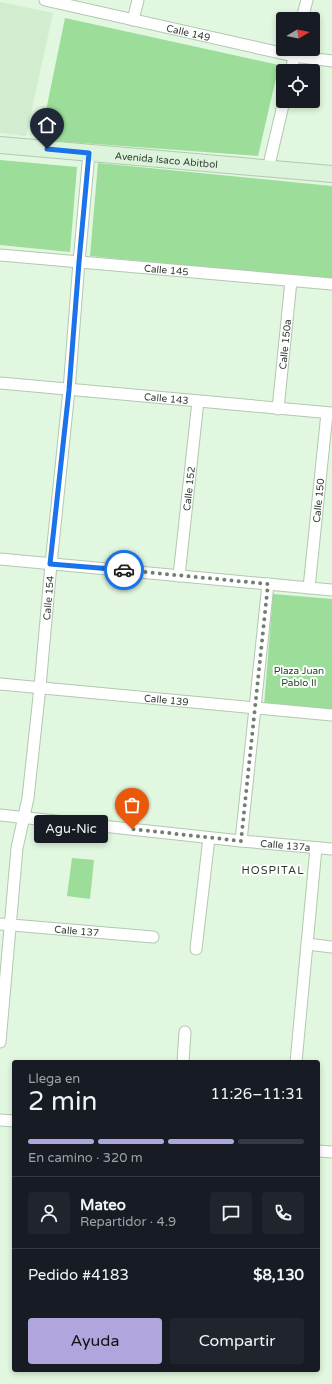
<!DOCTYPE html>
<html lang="es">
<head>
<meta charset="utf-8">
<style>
  body { margin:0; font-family:"Varela Round",sans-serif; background:#20242c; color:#f1f3f6; height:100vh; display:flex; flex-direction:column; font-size:15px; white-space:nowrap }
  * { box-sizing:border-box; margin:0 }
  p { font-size:13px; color:#9ea1a6 }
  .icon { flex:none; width:22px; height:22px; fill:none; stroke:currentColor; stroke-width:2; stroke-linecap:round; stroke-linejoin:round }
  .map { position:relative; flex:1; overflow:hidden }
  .side { position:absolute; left:12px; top:1060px; width:308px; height:312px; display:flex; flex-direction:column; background:#171b24; border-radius:4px; box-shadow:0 2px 6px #0003 }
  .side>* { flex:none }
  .needle { width:26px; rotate:80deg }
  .fabs { position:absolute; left:276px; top:12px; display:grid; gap:8px }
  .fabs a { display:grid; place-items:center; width:44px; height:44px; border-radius:4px; background:#171b24; box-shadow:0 2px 6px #0003; font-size:20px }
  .pin { position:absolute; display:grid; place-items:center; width:34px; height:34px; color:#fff; margin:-41px -17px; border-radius:50% 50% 50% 0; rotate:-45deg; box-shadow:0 0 4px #0007 }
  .pin .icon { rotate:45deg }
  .courier { position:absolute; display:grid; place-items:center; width:40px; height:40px; margin:-20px; border:3px solid #1a73e8; border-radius:50%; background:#fff; color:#222; box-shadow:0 1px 5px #0007 }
  .bubble { position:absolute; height:28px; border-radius:4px; background:#171b24; box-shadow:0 2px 6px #0003; font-size:13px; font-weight:600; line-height:28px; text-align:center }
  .summary em { font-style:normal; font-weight:600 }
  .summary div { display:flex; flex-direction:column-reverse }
  .summary { display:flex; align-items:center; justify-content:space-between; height:68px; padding:0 16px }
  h1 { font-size:26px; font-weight:600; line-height:30px }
  .bar { display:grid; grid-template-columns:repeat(4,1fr); gap:6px 4px; align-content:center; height:48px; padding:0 16px }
  .bar i { height:5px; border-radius:3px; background:#363941 }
  .bar .active { background:#b1a5dd }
  .bar p { grid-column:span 4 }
  .line { display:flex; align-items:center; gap:10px; padding:0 16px; border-top:1px solid #363941 }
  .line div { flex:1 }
  .round { display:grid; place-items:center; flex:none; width:42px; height:42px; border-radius:4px; background:#20242c }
  .primary-button { display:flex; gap:8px; margin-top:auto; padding:8px 16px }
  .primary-button a { flex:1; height:46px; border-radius:4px; background:#b1a5dd; color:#111; font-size:16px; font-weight:600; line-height:46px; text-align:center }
  .primary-button a+a { background:#20242c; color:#f1f3f6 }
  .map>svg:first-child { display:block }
  .built { fill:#d1eccf }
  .green { fill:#9bdd99 }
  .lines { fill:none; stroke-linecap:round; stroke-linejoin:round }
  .minor-casing { stroke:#b2c8b1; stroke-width:13 }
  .secondary-casing { stroke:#b2c8b1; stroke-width:18 }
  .minor { stroke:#fff; stroke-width:11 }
  .secondary { stroke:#ddf4dc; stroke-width:16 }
  .done { stroke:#727f70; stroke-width:4; stroke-dasharray:0 7.2 }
  .route { stroke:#1a73e8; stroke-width:5 }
  .labels { text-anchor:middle; stroke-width:4; stroke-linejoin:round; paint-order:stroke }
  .street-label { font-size:10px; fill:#363e35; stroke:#fff }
  .park-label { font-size:10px; fill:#194b1b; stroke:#fff }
  .neighbourhood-label { font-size:11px; letter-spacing:1px; fill:#263826; stroke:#fff }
</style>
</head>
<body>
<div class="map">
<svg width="332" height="1384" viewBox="0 0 332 1384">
  <rect width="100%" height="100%" fill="#e1f7df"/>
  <path class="built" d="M 0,2 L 53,13 L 26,136 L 0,133 Z"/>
  <g class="green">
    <path d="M 65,18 L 279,65 L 258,156 L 40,140 Z"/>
    <path d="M 0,160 L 77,167 L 70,252 L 0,245 Z"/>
    <path d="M 98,163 L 332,186 L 332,280 L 90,256 Z"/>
    <path d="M 273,594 L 332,599 L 332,712 L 264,706 Z"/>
    <path d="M 72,858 L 94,860 L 90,899 L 67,896 Z"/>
  </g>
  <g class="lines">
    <defs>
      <g id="minor">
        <path id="s1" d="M 45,0 L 294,56 L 332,61"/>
        <path d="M 302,19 L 307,0"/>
        <path d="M 133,20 L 138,0"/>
        <path d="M 291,71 L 296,49"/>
        <path d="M 268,169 L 284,101"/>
        <path id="s2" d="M 0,255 L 332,284"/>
        <path id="s3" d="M 0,383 L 332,413"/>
        <path id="s4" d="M 278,409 L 291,281"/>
        <path d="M 0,559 L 332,590"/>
        <path id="s5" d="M 179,576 L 198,401"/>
        <path id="s6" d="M 309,588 L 327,413"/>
        <path id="s7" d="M 0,684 L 332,715"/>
        <path id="s8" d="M 0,815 L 241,841 L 332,849"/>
        <path d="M 241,841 L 268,584"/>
        <path id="s9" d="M 0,924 L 153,937"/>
        <path d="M 307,944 L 332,947"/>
        <path d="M 196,949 L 209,838"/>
        <path id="s10" d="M 0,1042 L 17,848 L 28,798 L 40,687 L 51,564 L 69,390 L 79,262 L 89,153"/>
        <path d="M 183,1062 L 185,1032"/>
        <path d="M 296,1062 L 316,848"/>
        <path d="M 0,1120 L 14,1121"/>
        <path d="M 318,1151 L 332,1152"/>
      </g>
      <g id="secondary">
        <path id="s11" d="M 0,145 L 332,174"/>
      </g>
    </defs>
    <use href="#minor" class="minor-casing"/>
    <use href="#secondary" class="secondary-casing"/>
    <use href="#minor" class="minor"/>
    <use href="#secondary" class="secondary"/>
  </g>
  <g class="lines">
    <path class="done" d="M 124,570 L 268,584 L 241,841 L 132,829"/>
    <path class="route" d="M 47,149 L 89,153 L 79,262 L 69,390 L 50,564 L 124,570"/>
  </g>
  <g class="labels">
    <g class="street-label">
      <text dy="4" stroke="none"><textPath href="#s1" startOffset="147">Calle 149</textPath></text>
      <text dy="4" stroke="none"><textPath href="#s11" startOffset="167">Avenida Isaco Abitbol</textPath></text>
      <text dy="4" stroke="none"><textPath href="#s2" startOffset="167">Calle 145</textPath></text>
      <text dy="4" stroke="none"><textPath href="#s4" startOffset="65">Calle 150a</textPath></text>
      <text dy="4" stroke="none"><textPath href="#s3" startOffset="167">Calle 143</textPath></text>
      <text dy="4" stroke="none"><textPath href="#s5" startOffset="88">Calle 152</textPath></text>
      <text dy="4" stroke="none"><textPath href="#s6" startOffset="88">Calle 150</textPath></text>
      <text dy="4" stroke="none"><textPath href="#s10" startOffset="447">Calle 154</textPath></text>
      <text dy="4" stroke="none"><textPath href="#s7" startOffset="167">Calle 139</textPath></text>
      <text dy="4" stroke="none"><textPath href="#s8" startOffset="287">Calle 137a</textPath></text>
      <text dy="4" stroke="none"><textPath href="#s9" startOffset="77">Calle 137</textPath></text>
    </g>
    <g class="park-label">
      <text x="299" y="674">Plaza Juan<tspan x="299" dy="12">Pablo II</tspan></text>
    </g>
    <g class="neighbourhood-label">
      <text x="273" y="874">HOSPITAL</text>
    </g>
  </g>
</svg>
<div class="fabs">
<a><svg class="needle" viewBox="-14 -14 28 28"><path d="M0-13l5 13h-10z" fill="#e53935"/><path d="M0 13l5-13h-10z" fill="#9ea1a6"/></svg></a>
<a><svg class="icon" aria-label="locate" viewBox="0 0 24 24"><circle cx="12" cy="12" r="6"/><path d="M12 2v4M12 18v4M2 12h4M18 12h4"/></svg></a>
</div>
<div class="pin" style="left:132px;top:829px;background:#ea580c"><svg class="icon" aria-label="bag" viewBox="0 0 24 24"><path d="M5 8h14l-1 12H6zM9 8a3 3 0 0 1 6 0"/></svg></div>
<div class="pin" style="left:47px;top:149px;background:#1f2937"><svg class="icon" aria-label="home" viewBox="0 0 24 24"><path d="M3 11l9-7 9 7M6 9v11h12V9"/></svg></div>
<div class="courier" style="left:124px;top:570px"><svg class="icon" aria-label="car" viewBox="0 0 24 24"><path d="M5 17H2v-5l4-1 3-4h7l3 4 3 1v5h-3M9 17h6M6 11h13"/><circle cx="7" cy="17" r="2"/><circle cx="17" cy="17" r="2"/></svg></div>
<div class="bubble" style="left:34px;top:815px;width:74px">Agu-Nic</div>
<section class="side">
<div class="summary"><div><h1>2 min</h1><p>Llega en</p></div><em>11:26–11:31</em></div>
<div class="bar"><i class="active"></i><i class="active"></i><i class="active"></i><i></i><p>En camino · 320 m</p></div>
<div class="line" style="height:72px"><a class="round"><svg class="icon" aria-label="person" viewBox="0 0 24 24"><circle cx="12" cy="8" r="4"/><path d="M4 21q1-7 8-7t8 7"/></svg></a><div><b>Mateo</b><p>Repartidor · 4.9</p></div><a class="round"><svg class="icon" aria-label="chat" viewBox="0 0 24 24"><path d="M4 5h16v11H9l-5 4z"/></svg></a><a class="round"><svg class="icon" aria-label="phone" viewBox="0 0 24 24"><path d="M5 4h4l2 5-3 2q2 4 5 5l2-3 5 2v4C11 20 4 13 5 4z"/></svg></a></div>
<div class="line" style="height:52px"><div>Pedido #4183</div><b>$8,130</b></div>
<div class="primary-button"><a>Ayuda</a><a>Compartir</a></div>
</section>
</div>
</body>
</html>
